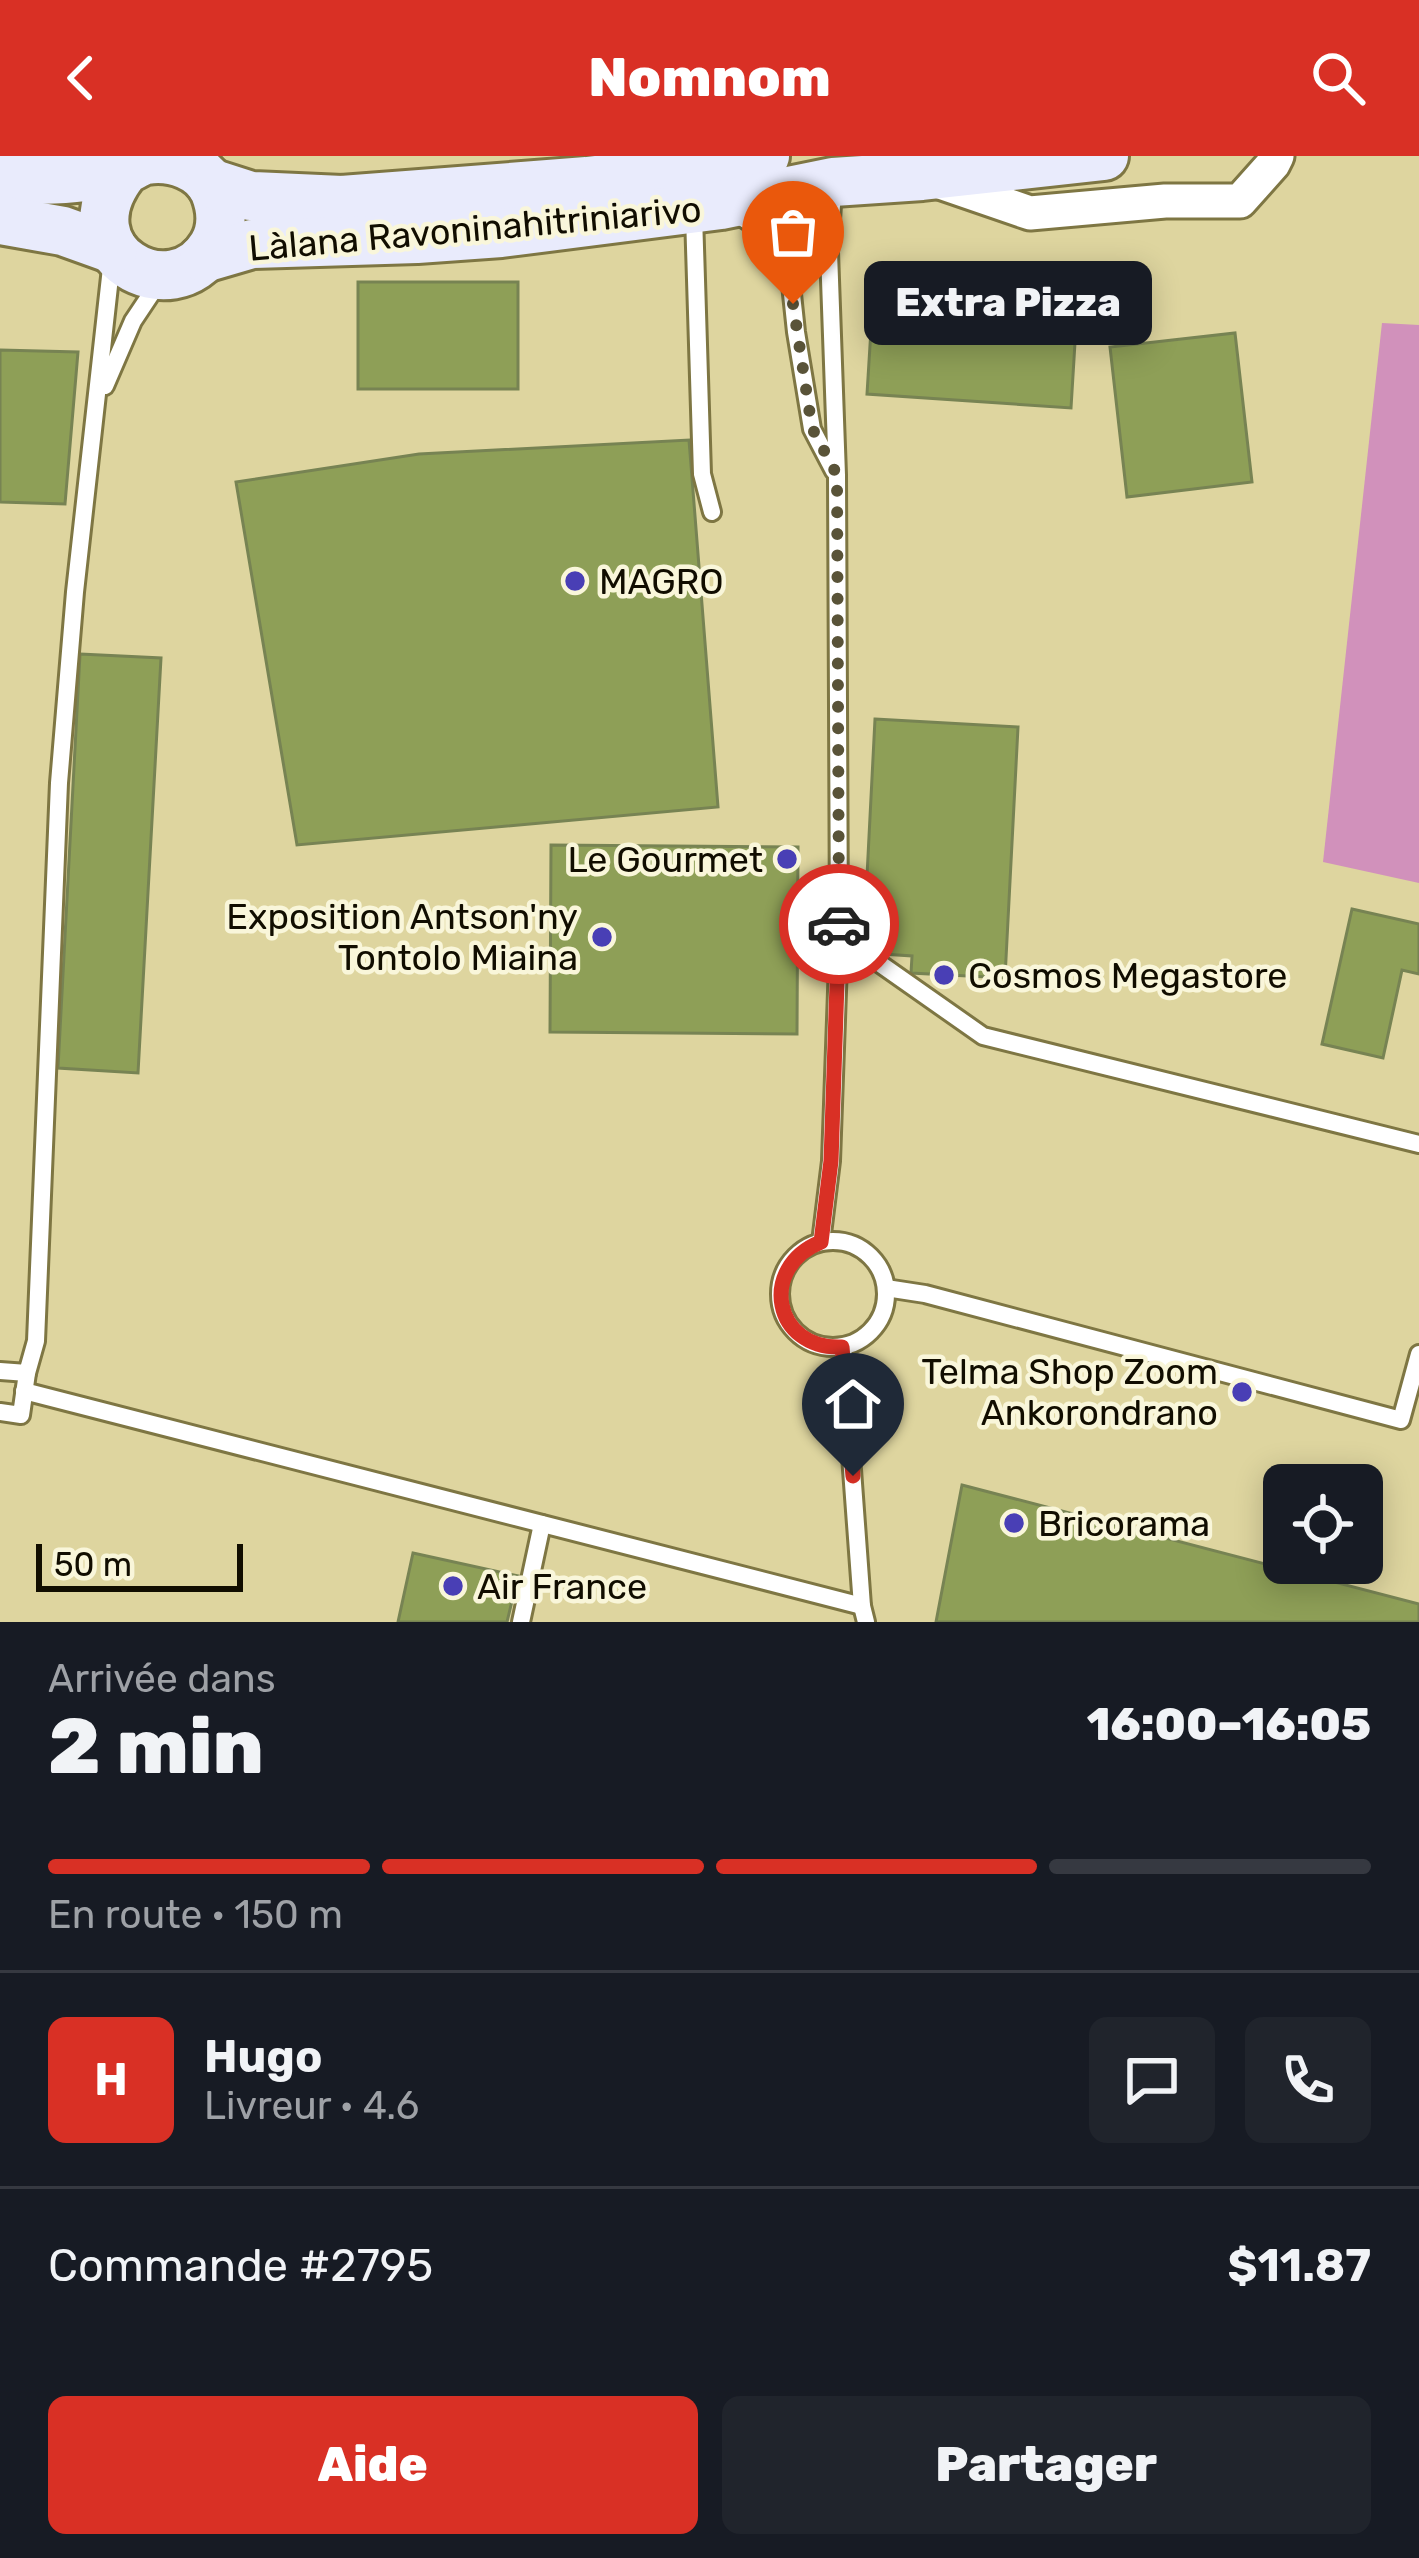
<!DOCTYPE html>
<html lang="fr">
<head>
<meta charset="utf-8">
<style>
  body { margin:0; font-family:Rubik,sans-serif; background:#20242c; color:#f1f3f6; height:100vh; display:flex; flex-direction:column; font-size:45px; white-space:nowrap }
  * { box-sizing:border-box; margin:0 }
  p { font-size:39px; color:#9ea1a6 }
  .icon { flex:none; width:66px; height:66px; fill:none; stroke:currentColor; stroke-width:2; stroke-linecap:round; stroke-linejoin:round }
  .map { position:relative; height:1466px; overflow:hidden }
  .panel { display:flex; flex-direction:column; background:#171b24; flex:1 }
  .panel>* { flex:none }
  .tools { position:absolute; left:1263px; top:1308px; display:grid; gap:24px }
  .tools a { display:grid; place-items:center; width:120px; height:120px; border-radius:18px; background:#171b24; box-shadow:0 6px 30px #0003; font-size:60px }
  .scale { position:absolute; left:36px; bottom:30px; width:207px; box-sizing:border-box; padding-left:12px; border:6px solid #110d00; border-top:0; font-size:33px; line-height:42px; white-space:nowrap; color:#110d00; -webkit-text-stroke:9px #f9f6da; paint-order:stroke }
  .pin { position:absolute; display:grid; place-items:center; width:102px; height:102px; color:#fff; margin:-123px -51px; border-radius:50% 50% 50% 0; rotate:-45deg; box-shadow:0 0 12px #0007 }
  .pin .icon { rotate:45deg }
  .courier { position:absolute; display:grid; place-items:center; width:120px; height:120px; margin:-60px; border:9px solid #d93025; border-radius:50%; background:#fff; color:#222; box-shadow:0 3px 15px #0007 }
  .bubble { position:absolute; height:84px; border-radius:18px; background:#171b24; box-shadow:0 6px 30px #0003; font-size:39px; font-weight:800; line-height:84px; text-align:center }
  .overview em { font-style:normal; font-weight:800 }
  .overview div { display:flex; flex-direction:column-reverse }
  .overview { display:flex; align-items:center; justify-content:space-between; height:204px; padding:0 48px }
  h1 { font-size:78px; font-weight:800; line-height:90px }
  .bar { display:grid; grid-template-columns:repeat(4,1fr); gap:18px 12px; align-content:center; height:144px; padding:0 48px }
  .bar i { height:15px; border-radius:9px; background:#363941 }
  .bar .active { background:#d93025 }
  .bar p { grid-column:span 4 }
  .line { display:flex; align-items:center; gap:30px; padding:0 48px; border-top:3px solid #363941 }
  .line div { flex:1 }
  .round { display:grid; place-items:center; flex:none; width:126px; height:126px; border-radius:18px; background:#20242c }
  .cta { display:flex; gap:24px; margin-top:auto; padding:24px 48px }
  .cta a { flex:1; height:138px; border-radius:18px; background:#d93025; color:#fff; font-size:48px; font-weight:800; line-height:138px; text-align:center }
  .cta a+a { background:#20242c; color:#f1f3f6 }
  header { display:flex; justify-content:space-between; align-items:center; height:156px; padding:0 48px; background:#d93025; color:#fff; font-size:54px; font-weight:800 }
  .map>svg:first-child { display:block }
  .green { fill:#d191bb }
  .building { fill:#8e9f57; stroke:#778353; stroke-width:3 }
  .lines { fill:none; stroke-linecap:round; stroke-linejoin:round }
  .service-casing { stroke:#7e7643; stroke-width:22 }
  .minor-casing { stroke:#7e7643; stroke-width:39 }
  .secondary-casing { stroke:#7e7643; stroke-width:54 }
  .service { stroke:#fff; stroke-width:16 }
  .minor { stroke:#fff; stroke-width:33 }
  .secondary { stroke:#e9ebfc; stroke-width:48 }
  .done { stroke:#595338; stroke-width:12; stroke-dasharray:0 21.6 }
  .route { stroke:#d93025; stroke-width:15 }
  .poi-dot { fill:#493fb5; stroke:#f9f6da; stroke-width:4.5 }
  .labels { text-anchor:middle; stroke-width:9; stroke-linejoin:round; paint-order:stroke }
  .street-label { font-size:36px; fill:#110d00; stroke:#f9f6da }
  .poi-label { font-size:36px; fill:#110d00; stroke:#f9f6da; text-anchor:start }
</style>
</head>
<body>
<header><svg class="icon" aria-label="back" viewBox="0 0 24 24"><path d="M15 5l-7 7 7 7"/></svg>Nomnom<svg class="icon" aria-label="search" viewBox="0 0 24 24"><circle cx="10" cy="10" r="6"/><path d="M15 15l6 6"/></svg></header>
<div class="map">
<svg width="1419" height="1466" viewBox="0 0 1419 1466">
  <rect width="100%" height="100%" fill="#ded59f"/>
  <path class="green" d="M 1382,167 L 1419,169 L 1419,727 L 1323,706 Z"/>
  <g class="building">
    <rect x="358" y="126" width="160" height="107"/>
    <path d="M 873,141 L 1077,154 L 1071,252 L 867,238 Z"/>
    <path d="M 1235,177 L 1252,326 L 1127,341 L 1110,191 Z"/>
    <path d="M 0,194 L 78,196 L 65,348 L 0,346 Z"/>
    <path d="M 689,284 L 718,651 L 297,689 L 236,326 L 419,298 Z"/>
    <path d="M 80,498 L 161,502 L 138,917 L 58,912 Z"/>
    <path d="M 875,563 L 1018,571 L 1005,822 L 911,817 L 912,800 L 883,798 L 884,781 L 864,779 Z"/>
    <path d="M 551,689 L 798,691 L 797,878 L 550,876 Z"/>
    <path d="M 1352,753 L 1419,768 L 1419,818 L 1402,814 L 1383,902 L 1322,888 Z"/>
    <path d="M 962,1329 L 1419,1448 L 1419,1466 L 936,1466 Z"/>
    <path d="M 413,1397 L 518,1420 L 507,1466 L 398,1466 Z"/>
  </g>
  <g class="lines">
    <defs>
      <g id="service">
        <path d="M 732,55 L 767,78 L 781,94 L 790,119 L 796,176 L 812,273 L 834,315"/>
        <path d="M 694,59 L 702,318 L 712,356"/>
        <path d="M 105,230 L 133,165 L 159,126"/>
        <path d="M 839,779 L 983,880 L 1419,988"/>
        <circle cx="833" cy="1138" r="53"/>
        <path d="M 821,1086 L 831,1005 L 839,779 L 837,319 L 829,96 L 833,33"/>
        <path d="M 886,1132 L 925,1138 L 1401,1264 L 1419,1198"/>
        <path d="M 843,1191 L 862,1450 L 866,1466"/>
        <path d="M 0,1215 L 27,1217"/>
        <path d="M 24,1235 L 862,1450"/>
        <path d="M 0,1256 L 21,1259 L 27,1217 L 36,1185 L 59,627 L 75,436 L 112,103"/>
        <path d="M 521,1466 L 542,1368"/>
      </g>
      <path id="minor" d="M 934,24 L 1030,57 L 1165,45 L 1240,45 L 1273,8 L 1277,0"/>
      <g id="secondary">
        <path d="M 0,23 C 28,24 56,25 84,21 C 96,20 109,19 121,15 C 129,13 137,6 146,4 C 173,0 204,10 215,36 C 222,54 223,73 213,90 C 173,158 59,97 124,15"/>
        <path d="M 210,27 L 251,40 L 342,44 L 587,25 L 678,15 L 765,0"/>
        <path d="M 0,64 L 63,75 L 113,93"/>
        <path d="M 204,102 L 252,88 L 417,83 L 501,77 L 721,49 L 833,26 L 922,20 L 1104,0"/>
      </g>
    </defs>
    <use href="#service" class="service-casing"/>
    <use href="#minor" class="minor-casing"/>
    <use href="#secondary" class="secondary-casing"/>
    <use href="#service" class="service"/>
    <use href="#minor" class="minor"/>
    <use href="#secondary" class="secondary"/>
  </g>
  <g class="lines">
    <path class="done" d="M 793,148 L 812,272 L 837,319 L 839,768"/>
    <path class="route" d="M 839,768 L 831,1005 L 821,1086 C 758,1111 773,1194 842,1191 L 853,1320"/>
  </g>
  <g class="poi-dot">
    <circle cx="575" cy="425" r="12"/>
    <circle cx="787" cy="703" r="12"/>
    <circle cx="602" cy="781" r="12"/>
    <circle cx="944" cy="819" r="12"/>
    <circle cx="1242" cy="1236" r="12"/>
    <circle cx="1014" cy="1367" r="12"/>
    <circle cx="453" cy="1430" r="12"/>
  </g>
  <g class="labels">
    <g class="street-label">
      <text transform="translate(475 72) rotate(-5)" y="13">Làlana Ravoninahitriniarivo</text>
    </g>
    <g class="poi-label">
      <text x="599" y="438">MAGRO</text>
      <text x="763" y="716" text-anchor="end">Le Gourmet</text>
      <text x="578" y="773" text-anchor="end">Exposition Antson'ny<tspan x="578" dy="41">Tontolo Miaina</tspan></text>
      <text x="968" y="832">Cosmos Megastore</text>
      <text x="1218" y="1228" text-anchor="end">Telma Shop Zoom<tspan x="1218" dy="41">Ankorondrano</tspan></text>
      <text x="1038" y="1380">Bricorama</text>
      <text x="477" y="1443">Air France</text>
    </g>
  </g>
</svg>
<div class="tools">
<a><svg class="icon" aria-label="locate" viewBox="0 0 24 24"><circle cx="12" cy="12" r="6"/><path d="M12 2v4M12 18v4M2 12h4M18 12h4"/></svg></a>
</div>
<div class="scale">50 m</div>
<div class="pin" style="left:793px;top:148px;background:#ea580c"><svg class="icon" aria-label="bag" viewBox="0 0 24 24"><path d="M5 8h14l-1 12H6zM9 8a3 3 0 0 1 6 0"/></svg></div>
<div class="pin" style="left:853px;top:1320px;background:#1f2937"><svg class="icon" aria-label="home" viewBox="0 0 24 24"><path d="M3 11l9-7 9 7M6 9v11h12V9"/></svg></div>
<div class="courier" style="left:839px;top:768px"><svg class="icon" aria-label="car" viewBox="0 0 24 24"><path d="M5 17H2v-5l4-1 3-4h7l3 4 3 1v5h-3M9 17h6M6 11h13"/><circle cx="7" cy="17" r="2"/><circle cx="17" cy="17" r="2"/></svg></div>
<div class="bubble" style="left:864px;top:105px;width:288px">Extra Pizza</div>
</div>
<section class="panel">
<div class="overview"><div><h1>2 min</h1><p>Arrivée dans</p></div><em>16:00–16:05</em></div>
<div class="bar"><i class="active"></i><i class="active"></i><i class="active"></i><i></i><p>En route · 150 m</p></div>
<div class="line" style="height:216px"><b class="round" style="background:#d93025;color:#fff">H</b><div><b>Hugo</b><p>Livreur · 4.6</p></div><a class="round"><svg class="icon" aria-label="chat" viewBox="0 0 24 24"><path d="M4 5h16v11H9l-5 4z"/></svg></a><a class="round"><svg class="icon" aria-label="phone" viewBox="0 0 24 24"><path d="M5 4h4l2 5-3 2q2 4 5 5l2-3 5 2v4C11 20 4 13 5 4z"/></svg></a></div>
<div class="line" style="height:156px"><div>Commande #2795</div><b>$11.87</b></div>
<div class="cta"><a>Aide</a><a>Partager</a></div>
</section>
</body>
</html>
